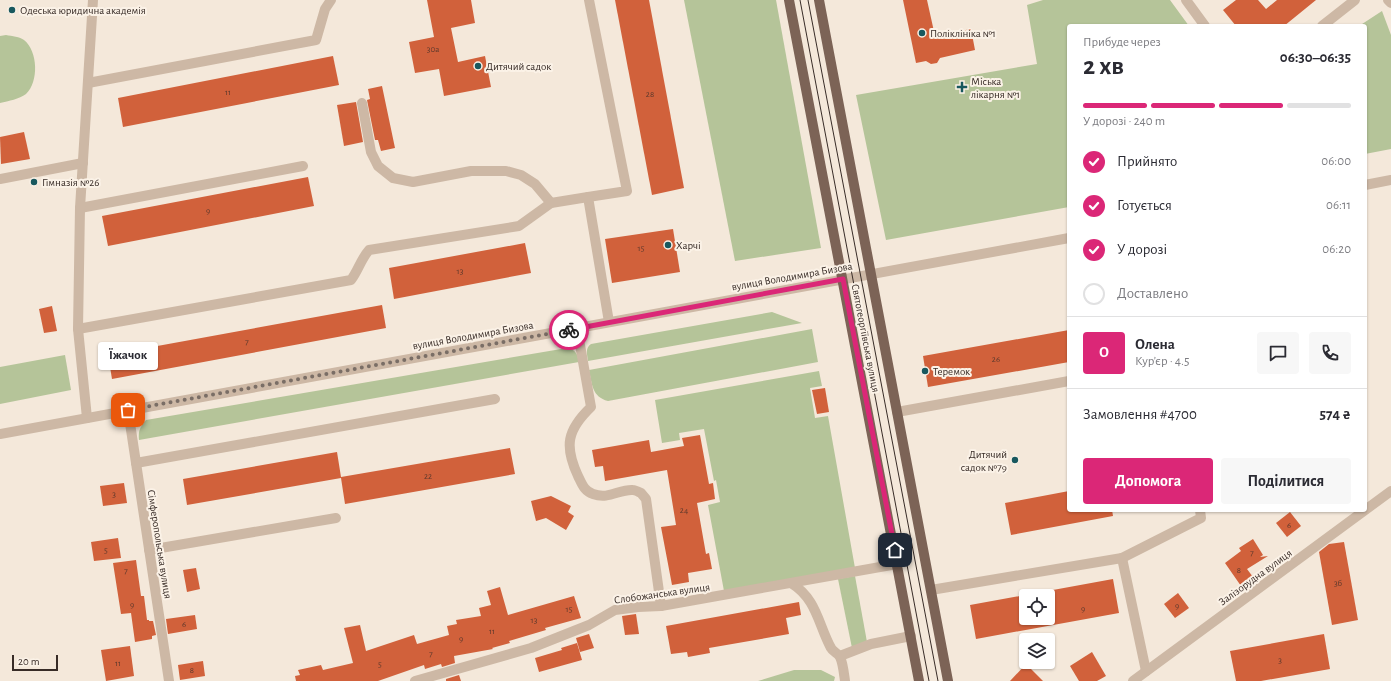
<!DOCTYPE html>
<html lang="uk">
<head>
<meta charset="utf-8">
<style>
  body { margin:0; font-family:"Alegreya Sans",sans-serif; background:#f7f7f7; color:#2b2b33; height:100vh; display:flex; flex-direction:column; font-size:15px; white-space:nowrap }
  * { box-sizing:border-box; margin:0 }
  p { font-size:13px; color:#7c7c81 }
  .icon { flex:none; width:22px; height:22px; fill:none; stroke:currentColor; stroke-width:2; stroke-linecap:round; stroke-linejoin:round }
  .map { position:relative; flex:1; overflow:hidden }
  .drawer { position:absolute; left:1067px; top:24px; width:300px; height:488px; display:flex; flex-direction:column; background:#fff; border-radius:4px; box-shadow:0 1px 3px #0004 }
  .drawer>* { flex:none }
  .fabs { position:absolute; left:1019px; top:589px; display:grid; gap:8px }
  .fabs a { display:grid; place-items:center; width:36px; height:36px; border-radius:4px; background:#fff; box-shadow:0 1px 3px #0004; font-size:20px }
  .scale { position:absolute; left:12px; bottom:10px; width:46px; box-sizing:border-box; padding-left:4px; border:2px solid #382c27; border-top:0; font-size:11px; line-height:14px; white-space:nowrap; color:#382c27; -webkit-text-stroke:3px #fbf2e7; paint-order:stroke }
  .pin { position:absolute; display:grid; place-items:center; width:34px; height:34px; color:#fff; margin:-17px; border-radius:8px; box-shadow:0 2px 6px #0006 }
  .courier { position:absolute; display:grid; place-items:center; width:40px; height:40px; margin:-20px; border:3px solid #db2777; border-radius:50%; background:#fff; color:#222; box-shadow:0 1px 5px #0007 }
  .bubble { position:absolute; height:28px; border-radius:4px; background:#fff; box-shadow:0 1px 3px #0004; font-size:13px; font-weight:600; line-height:28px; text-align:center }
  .head em { font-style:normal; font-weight:600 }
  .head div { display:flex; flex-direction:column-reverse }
  .head { display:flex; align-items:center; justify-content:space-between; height:68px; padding:0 16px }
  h1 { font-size:26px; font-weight:600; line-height:30px }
  .bar { display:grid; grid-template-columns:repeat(4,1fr); gap:6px 4px; align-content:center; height:48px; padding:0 16px }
  .bar i { height:5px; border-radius:3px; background:#e1e1e2 }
  .bar .current { background:#db2777 }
  .bar p { grid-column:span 4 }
  .line { display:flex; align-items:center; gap:10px; padding:0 16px; border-top:1px solid #e1e1e2 }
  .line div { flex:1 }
  .round { display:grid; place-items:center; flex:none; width:42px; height:42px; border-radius:4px; background:#f7f7f7 }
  ol { padding:0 16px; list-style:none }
  li { display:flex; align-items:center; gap:12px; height:44px }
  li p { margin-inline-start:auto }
  li .icon { padding:4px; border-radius:50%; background:#db2777; color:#fff; stroke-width:4 }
  li:last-child { color:#7c7c81 }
  li i { width:22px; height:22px; border:2px solid #e1e1e2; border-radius:50% }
  .action { display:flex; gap:8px; margin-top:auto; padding:8px 16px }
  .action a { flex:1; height:46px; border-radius:4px; background:#db2777; color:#fff; font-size:16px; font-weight:600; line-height:46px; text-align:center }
  .action a+a { background:#f7f7f7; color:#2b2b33 }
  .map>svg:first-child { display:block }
  .green { fill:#b5c499 }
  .building { fill:#d1613b; fill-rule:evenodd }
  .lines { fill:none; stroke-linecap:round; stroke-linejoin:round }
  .minor { stroke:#cdb8a5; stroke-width:10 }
  .major { stroke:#7c6356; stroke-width:10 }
  .tram { stroke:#382c27; stroke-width:1 }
  .done { stroke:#7a6e66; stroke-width:4; stroke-dasharray:0 7.2 }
  .route { stroke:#db2777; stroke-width:5 }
  .poi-dot { fill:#18585e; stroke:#fbf2e7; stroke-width:1.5 }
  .labels { text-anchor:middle; stroke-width:4; stroke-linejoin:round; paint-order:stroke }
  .number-label { font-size:9px; fill:#5e392c }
  .poi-label { font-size:11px; fill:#382c27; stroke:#fbf2e7; text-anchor:start }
  .street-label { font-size:11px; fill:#382c27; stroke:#fbf2e7 }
</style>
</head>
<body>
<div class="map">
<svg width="1391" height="681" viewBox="0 0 1391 681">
  <rect width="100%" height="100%" fill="#f4e8da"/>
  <g class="green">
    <path d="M 684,0 L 776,0 L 821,248 L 735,261 Z"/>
    <path d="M 1043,0 L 1170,0 L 1189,26 L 1069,26 L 1069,207 L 886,240 L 856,95 L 1037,64 L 1027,5 Z"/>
    <path d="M 1382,11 L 1391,35 L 1391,149 L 1365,154 L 1365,26 L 1359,26 Z"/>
    <path d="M 6,35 C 12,36 20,37 24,40 C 38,51 39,82 26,94 C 19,99 9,101 0,103 L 0,36 Z"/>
    <path d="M 772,312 L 802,323 L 588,361 C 587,354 585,348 591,344 Z"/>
    <path d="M 812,329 L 818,362 L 608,401 C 592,397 592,384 589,370 Z"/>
    <path d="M 567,348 C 576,350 577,353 579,362 L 139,440 C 138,431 140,427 146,420 Z"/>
    <path d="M 65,355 L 71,390 L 0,404 L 0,367 Z"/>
    <path d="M 819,371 L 822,386 L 810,388 L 815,418 L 828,416 L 855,568 L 724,591 L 708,505 L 720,502 L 716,480 L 714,481 L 704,429 L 679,433 L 680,440 L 662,443 L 655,400 Z"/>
    <path d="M 855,576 L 867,642 L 852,648 L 838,579 Z"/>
    <path d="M 794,670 L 821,670 L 835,677 L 834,681 L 758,681 Z"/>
  </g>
  <g class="building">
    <path d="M 427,0 L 471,0 L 475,23 L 451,28 L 458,62 L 485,56 L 491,87 L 444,96 L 439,69 L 415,73 L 409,42 L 434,37 Z"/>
    <path d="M 615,0 L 649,0 L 684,188 L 652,195 Z"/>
    <path d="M 903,0 L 927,0 L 935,36 L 971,29 L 975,50 L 940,58 L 937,63 L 931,64 L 926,61 L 916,63 Z"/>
    <path d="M 1236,0 L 1258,0 L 1266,9 L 1277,0 L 1316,0 L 1284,26 L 1236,26 L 1223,10 Z"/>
    <path d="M 333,56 L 339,85 L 123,127 L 118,98 Z"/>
    <path d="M 382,86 L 395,148 L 381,151 L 378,140 L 375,140 L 367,100 L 370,99 L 368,89 Z"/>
    <path d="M 356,102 L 363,142 L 344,146 L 337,105 Z"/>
    <path d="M 24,132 L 30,159 L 1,164 L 0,137 Z"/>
    <path d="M 308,177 L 314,206 L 108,246 L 102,216 Z"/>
    <path d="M 673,229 L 680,272 L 612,283 L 605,239 Z"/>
    <path d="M 525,243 L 531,273 L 394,299 L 389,268 Z"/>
    <path d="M 382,305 L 386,328 L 112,379 L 108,355 Z"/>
    <path d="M 52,306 L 57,331 L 44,333 L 39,309 Z"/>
    <path d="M 1069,330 L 1069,362 L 928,387 L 923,356 Z"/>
    <path d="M 825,388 L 829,412 L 817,414 L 812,390 Z"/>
    <path d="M 700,435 L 709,484 L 713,483 L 715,499 L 697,503 L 706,554 L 709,553 L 712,569 L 688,573 L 689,582 L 672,585 L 661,527 L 676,525 L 667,470 L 605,481 L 603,466 L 595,467 L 592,450 L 649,440 L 651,452 L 684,446 L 682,438 Z"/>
    <path d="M 510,448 L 515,474 L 345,504 L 341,478 L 187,505 L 183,479 L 337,452 L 341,477 Z"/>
    <path d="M 124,483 L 127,503 L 103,506 L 100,486 Z"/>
    <path d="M 1069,491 L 1069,510 L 1112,510 L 1113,516 L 1011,535 L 1005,503 Z"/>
    <path d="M 551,496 L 571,506 L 568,512 L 574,516 L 566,530 L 546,518 L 536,521 L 531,501 Z"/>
    <path d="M 1290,512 L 1301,526 L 1287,537 L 1276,523 Z"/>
    <path d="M 118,538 L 121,558 L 94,561 L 91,542 Z"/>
    <path d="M 1253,539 L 1263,555 L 1260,557 L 1268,556 L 1247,569 L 1253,577 L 1241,586 L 1225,563 L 1241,551 L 1239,548 Z"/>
    <path d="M 1344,542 L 1358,620 L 1332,625 L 1319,552 L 1329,544 Z"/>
    <path d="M 136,560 L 141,596 L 144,596 L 147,620 L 149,620 L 149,621 L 153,621 L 156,635 L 152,636 L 152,639 L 135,642 L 131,613 L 121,614 L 113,563 Z"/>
    <path d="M 196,568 L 200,589 L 187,592 L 183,570 Z"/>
    <path d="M 1113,579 L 1119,613 L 976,639 L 970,605 ZM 1026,596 L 1048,596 L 1048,618 L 1026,618 Z"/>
    <path d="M 500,587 L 508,615 L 574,596 L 581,618 L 545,628 L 546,630 L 509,641 L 510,643 L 492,648 L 493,649 L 454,656 L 455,663 L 442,667 L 441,664 L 425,669 L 424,665 L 378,681 L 296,681 L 295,676 L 300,675 L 298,670 L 321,665 L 323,670 L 353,663 L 344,628 L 360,625 L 366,651 L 414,635 L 417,644 L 449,635 L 447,626 L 457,624 L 456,620 L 481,616 L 479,608 L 491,605 L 487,591 Z"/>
    <path d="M 1178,593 L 1189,608 L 1175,618 L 1164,604 Z"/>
    <path d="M 799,602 L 801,615 L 786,618 L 789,634 L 709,648 L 710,653 L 688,657 L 687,652 L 671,654 L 666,626 Z"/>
    <path d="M 636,614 L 639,634 L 625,635 L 622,616 Z"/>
    <path d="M 195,615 L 197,629 L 168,634 L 166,619 Z"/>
    <path d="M 589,634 L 594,648 L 580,652 L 576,638 Z"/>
    <path d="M 1324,634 L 1330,669 L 1261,681 L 1236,681 L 1230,651 Z"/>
    <path d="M 577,643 L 582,660 L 539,672 L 535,658 L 562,650 L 561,648 Z"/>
    <path d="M 130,646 L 134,676 L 106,681 L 101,650 Z"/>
    <path d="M 1092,652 L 1106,676 L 1097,681 L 1079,681 L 1070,666 Z"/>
    <path d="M 203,661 L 205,676 L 180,680 L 178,665 Z"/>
    <path d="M 1026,664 L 1043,681 L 1010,681 Z"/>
    <path d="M 459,675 L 461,681 L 446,681 L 446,679 Z"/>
  </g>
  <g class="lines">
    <g class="minor">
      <path d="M 589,0 L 627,191 L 588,197 L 609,322"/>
      <path d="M 1186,0 L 1205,26"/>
      <path d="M 1388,0 L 1391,3"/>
      <path d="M 1322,26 L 1355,0"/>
      <path d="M 88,83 L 316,40 L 325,9 L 331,0"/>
      <path d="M 362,103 L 371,152 L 378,166 L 393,178 L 413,182 L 471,171 L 506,171 L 521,175 L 535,184 L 551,203"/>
      <path d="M 0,179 L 83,163"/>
      <path d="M 1365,185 L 1391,180"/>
      <path d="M 80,208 L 303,166"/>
      <path d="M 577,328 L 591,407 C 567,430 564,446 578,476 C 582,484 584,491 593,494 C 609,500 619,489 633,490 C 635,490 639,492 641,493 L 646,499 L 661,606"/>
      <path d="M 78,329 L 351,280 C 358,271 361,259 369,250 L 519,226 L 551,203 L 588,197"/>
      <path d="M 128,410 L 169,681"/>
      <path d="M 897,412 L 1069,381"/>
      <path d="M 87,418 L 78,329 L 80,208 L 93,0"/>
      <path d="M 0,434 L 1069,238"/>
      <path d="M 136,463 L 495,399"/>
      <path d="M 149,550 L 336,518"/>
      <path d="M 1122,558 L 1146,671"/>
      <path d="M 791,583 C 817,599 818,624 831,648 C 833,652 838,653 840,657 C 843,663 844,674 845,681"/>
      <path d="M 931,590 L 1122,558 L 1201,518 L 1200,510"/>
      <path d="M 840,656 L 871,644 L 911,636"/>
      <path d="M 415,681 L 531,648 L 589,625 L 615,610 L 638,607 L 661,606 L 897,564"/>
      <path d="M 1133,681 L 1391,491"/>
    </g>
    <g class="major">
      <path d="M 789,0 L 919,681"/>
      <path d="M 819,0 L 948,681"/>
    </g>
    <g class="tram">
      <path d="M 800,0 L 929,681"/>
      <path d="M 808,0 L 938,681"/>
    </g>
  </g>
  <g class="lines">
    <path class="done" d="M 128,410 L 569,330"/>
    <path class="route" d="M 569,330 L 843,279 L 895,550"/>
  </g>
  <g class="poi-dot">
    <circle cx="12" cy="10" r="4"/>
    <circle cx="922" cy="33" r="4"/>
    <circle cx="478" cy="66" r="4"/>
    <path d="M960 81h4v4h4v4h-4v4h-4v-4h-4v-4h4z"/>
    <circle cx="34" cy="182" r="4"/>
    <circle cx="668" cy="245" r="4"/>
    <circle cx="925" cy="371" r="4"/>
    <circle cx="1015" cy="460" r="4"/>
  </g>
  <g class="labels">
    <g class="number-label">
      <text x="433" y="52">30а</text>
      <text x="228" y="95">11</text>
      <text x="650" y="97">28</text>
      <text x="208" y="214">9</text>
      <text x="641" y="251">15</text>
      <text x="460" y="274">13</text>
      <text x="247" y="345">7</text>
      <text x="996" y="362">26</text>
      <text x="428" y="479">22</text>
      <text x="114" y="497">3</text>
      <text x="684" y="513">24</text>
      <text x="1289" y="528">6</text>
      <text x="106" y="553">5</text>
      <text x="1252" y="556">7</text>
      <text x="1239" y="573">8</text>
      <text x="126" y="574">7</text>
      <text x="1338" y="586">3б</text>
      <text x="132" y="608">9</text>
      <text x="1177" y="609">9</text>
      <text x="569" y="612">15</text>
      <text x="1083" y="612">9</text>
      <text x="534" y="623">13</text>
      <text x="184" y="627">6</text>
      <text x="492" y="634">11</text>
      <text x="461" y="642">9</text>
      <text x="431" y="657">7</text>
      <text x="1280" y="663">3</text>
      <text x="118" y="666">11</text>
      <text x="380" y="667">5</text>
      <text x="192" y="673">8</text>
    </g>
    <g class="poi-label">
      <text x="20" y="14">Одеська юридична академія</text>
      <text x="930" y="37">Поліклініка №1</text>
      <text x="486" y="70">Дитячий садок</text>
      <text x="971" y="85">Міська<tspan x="971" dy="13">лікарня №1</tspan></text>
      <text x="42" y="186">Гімназія №26</text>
      <text x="676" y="249">Харчі</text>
      <text x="933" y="375">Теремок</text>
      <text x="1007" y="458" text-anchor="end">Дитячий<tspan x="1007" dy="13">садок №79</tspan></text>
    </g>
    <g class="street-label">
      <text transform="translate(792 276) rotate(-10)" y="4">вулиця Володимира Бизова</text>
      <text transform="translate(473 335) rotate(-10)" y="4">вулиця Володимира Бизова</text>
      <text transform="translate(866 338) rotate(79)" y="4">Святогеоргіївська вулиця</text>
      <text transform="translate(160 544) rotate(81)" y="4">Сімферопольська вулиця</text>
      <text transform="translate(1255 577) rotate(-36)" y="4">Залізорудна вулиця</text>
      <text transform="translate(662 593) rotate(-8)" y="4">Слобожанська вулиця</text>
    </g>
  </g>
</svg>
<div class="fabs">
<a><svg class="icon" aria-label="locate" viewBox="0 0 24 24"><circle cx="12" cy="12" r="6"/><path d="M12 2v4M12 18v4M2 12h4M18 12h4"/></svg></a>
<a><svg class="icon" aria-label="layers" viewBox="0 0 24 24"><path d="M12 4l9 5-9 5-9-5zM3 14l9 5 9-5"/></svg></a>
</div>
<div class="scale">20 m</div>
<div class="pin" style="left:128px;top:410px;background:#ea580c"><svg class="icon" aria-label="bag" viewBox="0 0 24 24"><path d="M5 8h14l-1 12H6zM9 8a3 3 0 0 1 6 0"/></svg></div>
<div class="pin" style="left:895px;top:550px;background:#1f2937"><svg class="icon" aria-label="home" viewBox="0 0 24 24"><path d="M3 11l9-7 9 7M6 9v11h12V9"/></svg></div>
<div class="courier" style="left:569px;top:330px"><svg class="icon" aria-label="bike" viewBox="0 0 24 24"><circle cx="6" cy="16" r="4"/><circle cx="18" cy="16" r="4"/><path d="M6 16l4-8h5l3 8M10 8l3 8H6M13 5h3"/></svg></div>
<div class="bubble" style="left:98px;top:342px;width:60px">Їжачок</div>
<section class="drawer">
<div class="head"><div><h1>2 хв</h1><p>Прибуде через</p></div><em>06:30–06:35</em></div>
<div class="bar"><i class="current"></i><i class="current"></i><i class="current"></i><i></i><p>У дорозі · 240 m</p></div>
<ol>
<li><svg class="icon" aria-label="check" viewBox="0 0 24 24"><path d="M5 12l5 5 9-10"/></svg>Прийнято<p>06:00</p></li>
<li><svg class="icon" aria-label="check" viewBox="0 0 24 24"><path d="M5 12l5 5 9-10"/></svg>Готується<p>06:11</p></li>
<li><svg class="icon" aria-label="check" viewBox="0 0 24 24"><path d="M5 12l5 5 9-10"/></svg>У дорозі<p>06:20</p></li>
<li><i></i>Доставлено</li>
</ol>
<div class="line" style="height:72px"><b class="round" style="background:#db2777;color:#fff">О</b><div><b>Олена</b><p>Кур’єр · 4.5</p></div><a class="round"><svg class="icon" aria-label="chat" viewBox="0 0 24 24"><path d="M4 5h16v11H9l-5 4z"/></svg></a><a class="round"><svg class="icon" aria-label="phone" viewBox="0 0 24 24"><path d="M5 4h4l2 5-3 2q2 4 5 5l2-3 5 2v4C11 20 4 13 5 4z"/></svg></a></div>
<div class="line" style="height:52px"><div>Замовлення #4700</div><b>574 ₴</b></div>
<div class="action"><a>Допомога</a><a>Поділитися</a></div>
</section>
</div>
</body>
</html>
